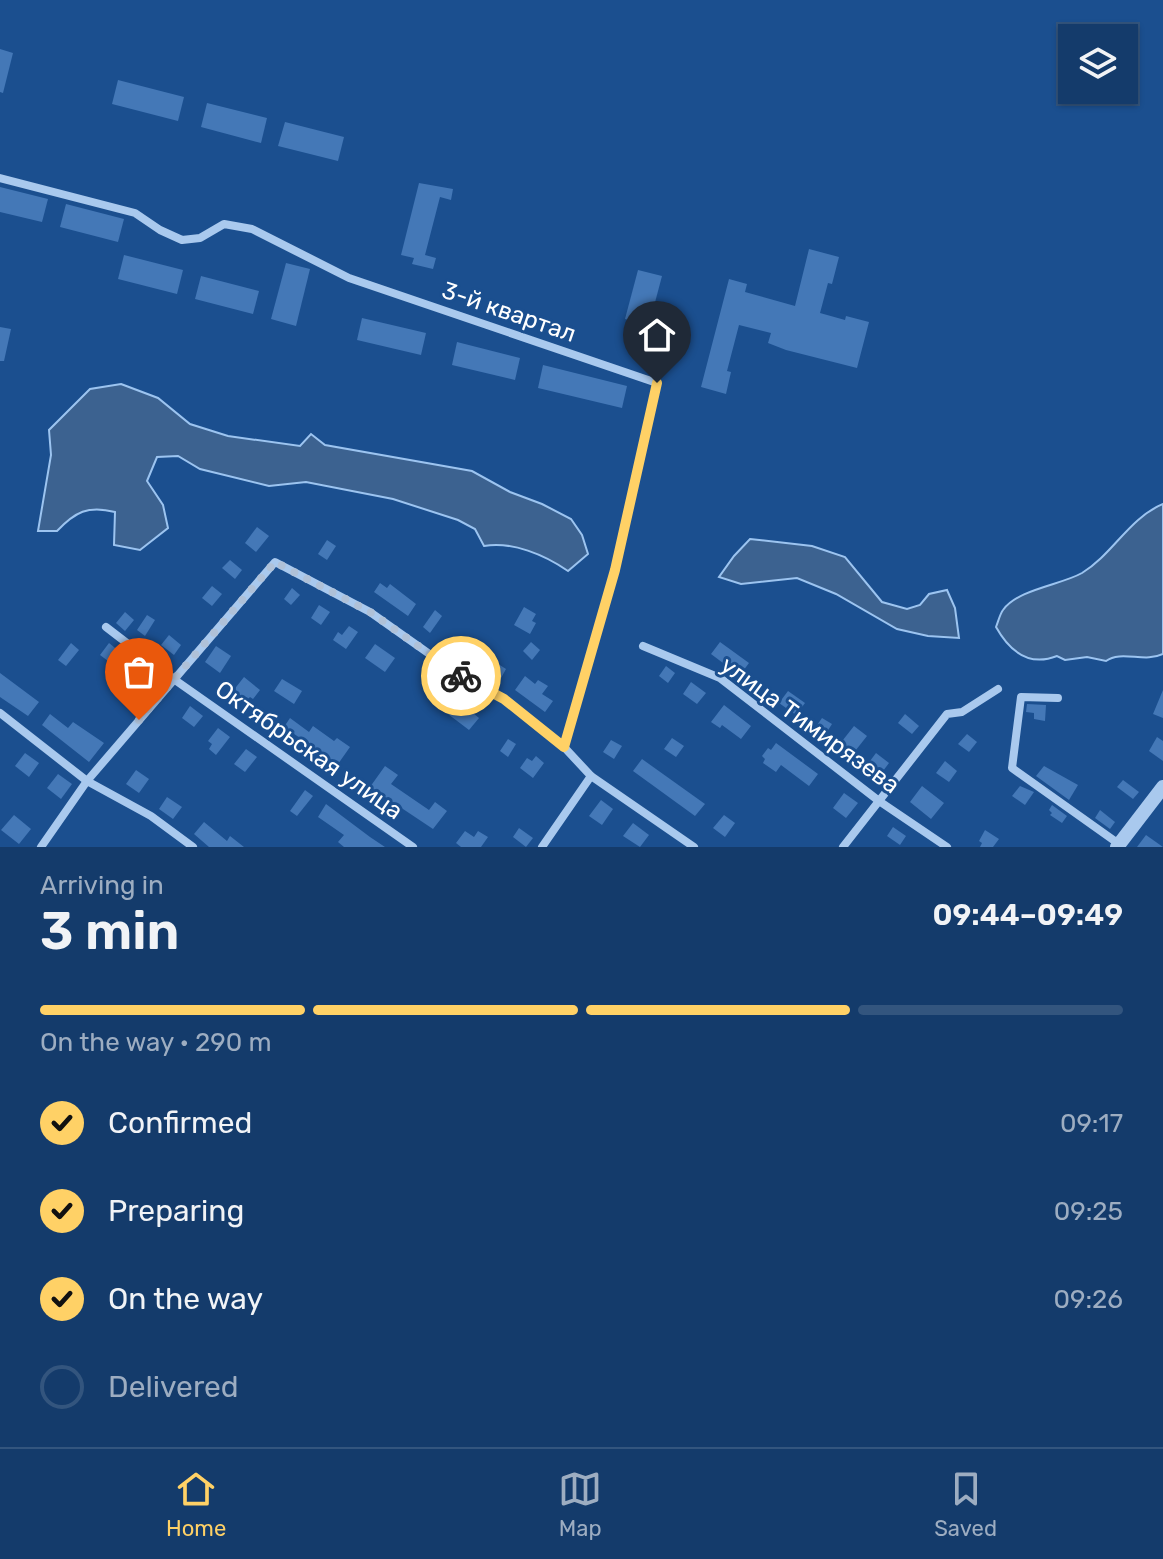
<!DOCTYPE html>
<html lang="en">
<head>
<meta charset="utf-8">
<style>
  body { margin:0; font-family:Rubik,sans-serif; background:#1d4271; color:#f1f3f6; height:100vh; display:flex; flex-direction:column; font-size:30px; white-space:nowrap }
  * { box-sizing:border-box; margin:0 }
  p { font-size:26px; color:#9dadc1 }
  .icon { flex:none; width:44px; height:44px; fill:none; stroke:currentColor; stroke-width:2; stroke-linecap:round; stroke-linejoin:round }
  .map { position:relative; height:847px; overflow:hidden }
  .sheet { display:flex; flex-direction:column; background:#143b6b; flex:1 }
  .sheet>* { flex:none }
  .controls { position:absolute; left:1058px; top:24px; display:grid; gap:16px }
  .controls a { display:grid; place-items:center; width:80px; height:80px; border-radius:0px; background:#143b6b; box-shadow:0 2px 6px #0004,0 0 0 2px #33557e; font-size:40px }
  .pin { position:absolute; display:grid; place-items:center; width:68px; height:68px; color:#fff; margin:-82px -34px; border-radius:50% 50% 50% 0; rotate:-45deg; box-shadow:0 0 8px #0007 }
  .pin .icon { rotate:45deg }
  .courier { position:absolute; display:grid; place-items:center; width:80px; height:80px; margin:-40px; border:6px solid #ffd166; border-radius:50%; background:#fff; color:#222; box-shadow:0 2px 10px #0007 }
  .summary em { font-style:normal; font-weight:600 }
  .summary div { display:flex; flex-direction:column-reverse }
  .summary { display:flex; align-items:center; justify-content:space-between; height:136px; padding:0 40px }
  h1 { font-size:52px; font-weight:600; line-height:60px }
  .bar { display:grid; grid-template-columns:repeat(4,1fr); gap:12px 8px; align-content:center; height:96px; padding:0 40px }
  .bar i { height:10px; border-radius:6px; background:#33557e }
  .bar .current { background:#ffd166 }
  .bar p { grid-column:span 4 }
  ol { padding:0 40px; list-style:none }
  li { display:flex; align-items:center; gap:24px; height:88px }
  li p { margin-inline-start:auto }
  li .icon { padding:8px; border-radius:50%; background:#ffd166; color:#111; stroke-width:4 }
  li:last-child { color:#9dadc1 }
  li i { width:44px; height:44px; border:4px solid #33557e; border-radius:50% }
  .tabs { display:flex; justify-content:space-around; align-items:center; height:112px; border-top:2px solid #33557e; background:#143b6b; font-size:22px; color:#9dadc1 }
  .tabs a { display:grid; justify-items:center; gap:4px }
  .tabs .current { color:#ffd166 }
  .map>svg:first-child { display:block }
  .water { fill:#3c6290; stroke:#9cc4f0; stroke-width:2 }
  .building { fill:#4478b7 }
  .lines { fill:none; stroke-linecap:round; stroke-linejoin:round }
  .minor { stroke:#a9c9ee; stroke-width:8 }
  .tertiary { stroke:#a9c9ee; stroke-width:14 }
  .done { stroke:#afc1d8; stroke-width:8; stroke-dasharray:0 14.4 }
  .route { stroke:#ffd166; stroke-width:10 }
  .labels { text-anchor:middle; stroke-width:6; stroke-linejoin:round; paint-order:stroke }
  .street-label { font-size:24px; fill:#fff; stroke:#1b4f8f }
</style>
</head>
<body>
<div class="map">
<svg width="1163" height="847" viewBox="0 0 1163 847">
  <rect width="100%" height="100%" fill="#1b4f8f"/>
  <g class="water">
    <path d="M 121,384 L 158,398 L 190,424 L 228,436 L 300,446 L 311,434 L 325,445 L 472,471 L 510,492 L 542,504 L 571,519 L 582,535 L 588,554 L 568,571 C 545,555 512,541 484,546 L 475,529 L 458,520 L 393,499 L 306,482 L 269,486 L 200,469 L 178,456 L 157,457 L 147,481 L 163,505 L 168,528 L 140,550 L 114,545 L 115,512 C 88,505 75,512 57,531 L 38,531 L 51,455 L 49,430 L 90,389 Z"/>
    <path d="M 1163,504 L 1163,654 C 1145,663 1121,650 1106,661 L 1087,657 L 1065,660 L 1057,656 C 1029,667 1010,652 996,627 C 998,622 1000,614 1003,610 C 1018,589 1061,585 1082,573 C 1113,554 1129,518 1163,504 Z"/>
    <path d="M 750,539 L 812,546 L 845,557 L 882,602 L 907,609 L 920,605 L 929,594 L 947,590 L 955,608 L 959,638 L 928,636 L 897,629 L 836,594 L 797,578 L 741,584 L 719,577 L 734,556 Z"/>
  </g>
  <g class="building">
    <path d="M 0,49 L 13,53 L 3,93 L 0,92 Z"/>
    <path d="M 118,80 L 184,97 L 178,121 L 112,104 Z"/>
    <path d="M 207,103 L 267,118 L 261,143 L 201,127 Z"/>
    <path d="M 285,122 L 344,137 L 338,161 L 278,146 Z"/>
    <path d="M 419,183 L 453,189 L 451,200 L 440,197 L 425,255 L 436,258 L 433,269 L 412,264 L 414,258 L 401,255 Z"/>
    <path d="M 0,187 L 48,199 L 42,222 L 0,212 Z"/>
    <path d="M 66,204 L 124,219 L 118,242 L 60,227 Z"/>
    <path d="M 809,249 L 839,257 L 832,284 L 828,283 L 820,313 L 845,320 L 846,316 L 869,322 L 857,368 L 786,350 L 768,343 L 771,333 L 739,325 L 727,371 L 731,372 L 726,394 L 701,387 L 729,279 L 747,284 L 745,292 L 795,306 Z"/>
    <path d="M 124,255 L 183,270 L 177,294 L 118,279 Z"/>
    <path d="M 286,263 L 310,269 L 296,326 L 271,319 Z"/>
    <path d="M 638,270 L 662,276 L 649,325 L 625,319 Z"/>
    <path d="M 201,276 L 259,291 L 253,314 L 195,299 Z"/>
    <path d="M 362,318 L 426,333 L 421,355 L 357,340 Z"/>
    <path d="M 0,327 L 11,329 L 4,361 L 0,361 Z"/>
    <path d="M 457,342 L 520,358 L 515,380 L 452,365 Z"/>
    <path d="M 543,365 L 627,386 L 622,408 L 538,388 Z"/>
    <path d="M 257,527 L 269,536 L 256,552 L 245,543 Z"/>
    <path d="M 327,540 L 336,546 L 327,560 L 318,554 Z"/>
    <path d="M 230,560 L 242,570 L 235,579 L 222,568 Z"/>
    <path d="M 380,583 L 387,588 L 390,584 L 416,604 L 408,616 L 374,592 Z"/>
    <path d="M 212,586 L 222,594 L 212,606 L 202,598 Z"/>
    <path d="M 292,588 L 300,595 L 291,605 L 284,599 Z"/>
    <path d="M 319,605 L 330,612 L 321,625 L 311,618 Z"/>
    <path d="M 524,607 L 536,614 L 532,621 L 536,623 L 530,634 L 514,625 Z"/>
    <path d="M 435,610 L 442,616 L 430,633 L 423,627 Z"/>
    <path d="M 125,612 L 134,620 L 125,631 L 116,623 Z"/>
    <path d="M 147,615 L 155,620 L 145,636 L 137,630 Z"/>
    <path d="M 349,626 L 358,632 L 346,649 L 333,640 L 338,632 L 342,635 Z"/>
    <path d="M 169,635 L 181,645 L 174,655 L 161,645 Z"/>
    <path d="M 531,642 L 540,650 L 532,660 L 523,651 Z"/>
    <path d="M 720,642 L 749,663 L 743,671 L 739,667 L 735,672 L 711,654 Z"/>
    <path d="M 71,643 L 79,650 L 66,666 L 58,660 Z"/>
    <path d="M 109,643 L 120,652 L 112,664 L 100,655 Z"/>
    <path d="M 375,644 L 395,658 L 385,672 L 365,658 Z"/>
    <path d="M 216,646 L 231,656 L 220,673 L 205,662 Z"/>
    <path d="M 492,660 L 506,669 L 500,680 L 485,672 Z"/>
    <path d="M 666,666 L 675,673 L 668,683 L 659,676 Z"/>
    <path d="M 144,672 L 153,679 L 142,694 L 132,687 Z"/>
    <path d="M 0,673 L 39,702 L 28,716 L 0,697 Z"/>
    <path d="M 525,676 L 535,684 L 538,680 L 548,686 L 542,694 L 553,701 L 545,712 L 515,690 Z"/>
    <path d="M 244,677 L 260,690 L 253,699 L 250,697 L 246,701 L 233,691 Z"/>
    <path d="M 282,679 L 302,691 L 294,704 L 274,691 Z"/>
    <path d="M 691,682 L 706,693 L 697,704 L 683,694 Z"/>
    <path d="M 1163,690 L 1163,718 L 1153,714 Z"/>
    <path d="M 788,691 L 805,703 L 796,715 L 779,703 Z"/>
    <path d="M 455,698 L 479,718 L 469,730 L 444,711 Z"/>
    <path d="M 1027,704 L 1046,705 L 1045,721 L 1034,719 L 1034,713 L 1026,712 Z"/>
    <path d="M 724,705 L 751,726 L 741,739 L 722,725 L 720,728 L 711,722 Z"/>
    <path d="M 190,706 L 203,716 L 194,727 L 182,718 Z"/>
    <path d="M 50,714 L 68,728 L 73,722 L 104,743 L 89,762 L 42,725 Z"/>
    <path d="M 905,714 L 919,726 L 912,734 L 898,723 Z"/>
    <path d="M 290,718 L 309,732 L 313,726 L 334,741 L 337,738 L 350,747 L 338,764 L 284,727 Z"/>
    <path d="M 822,718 L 832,724 L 825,735 L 815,728 Z"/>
    <path d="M 854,726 L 867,736 L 852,755 L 839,745 Z"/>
    <path d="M 218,728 L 230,737 L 216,755 L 209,749 L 212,744 L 208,741 Z"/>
    <path d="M 967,734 L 977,742 L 969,752 L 958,744 Z"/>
    <path d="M 1157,737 L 1163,741 L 1163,761 L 1149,751 Z"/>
    <path d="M 672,738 L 684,746 L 676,757 L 664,749 Z"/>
    <path d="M 508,739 L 516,744 L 508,757 L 500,751 Z"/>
    <path d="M 611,740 L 622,746 L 614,759 L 603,752 Z"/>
    <path d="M 776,743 L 818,774 L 809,786 L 781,765 L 776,772 L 763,763 L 765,759 L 762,756 L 768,748 L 771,750 Z"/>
    <path d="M 246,749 L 257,757 L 245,772 L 234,764 Z"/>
    <path d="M 25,753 L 39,763 L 29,777 L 15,766 Z"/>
    <path d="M 876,753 L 889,763 L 880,775 L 867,765 Z"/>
    <path d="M 536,756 L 544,763 L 533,778 L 520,768 L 527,758 L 532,761 Z"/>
    <path d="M 642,759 L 705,804 L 695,816 L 633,771 Z"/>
    <path d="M 945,761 L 957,771 L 949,782 L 936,773 Z"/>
    <path d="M 385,766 L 398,775 L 391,784 L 429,810 L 435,802 L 447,811 L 433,829 L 370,787 Z"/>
    <path d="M 1044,766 L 1078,785 L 1069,800 L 1036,776 Z"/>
    <path d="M 136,770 L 149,779 L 139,793 L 126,784 Z"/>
    <path d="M 58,774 L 72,784 L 61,799 L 47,788 Z"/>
    <path d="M 1123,780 L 1139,792 L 1133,799 L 1117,787 Z"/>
    <path d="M 922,786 L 944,803 L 931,819 L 910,802 Z"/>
    <path d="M 1020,786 L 1034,792 L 1025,805 L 1012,796 Z"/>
    <path d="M 305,790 L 313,796 L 297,816 L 290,811 Z"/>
    <path d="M 844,793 L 858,803 L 846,818 L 833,808 Z"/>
    <path d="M 167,797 L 182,807 L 173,819 L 159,809 Z"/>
    <path d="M 601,800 L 613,809 L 602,825 L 589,816 Z"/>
    <path d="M 326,804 L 370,837 L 385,847 L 344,847 L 338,842 L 344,835 L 318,817 Z"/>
    <path d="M 1052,805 L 1067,816 L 1062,823 L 1050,815 L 1052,813 L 1049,810 Z"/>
    <path d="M 1100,810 L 1115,822 L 1110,829 L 1095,818 Z"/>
    <path d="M 14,815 L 31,829 L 19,844 L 1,830 Z"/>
    <path d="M 724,815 L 735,823 L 725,837 L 713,828 Z"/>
    <path d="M 204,822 L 227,841 L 230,836 L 244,847 L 209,847 L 194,834 Z"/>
    <path d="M 633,823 L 649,835 L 640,847 L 623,836 Z"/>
    <path d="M 893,827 L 906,836 L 900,845 L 887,836 Z"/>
    <path d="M 519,828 L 533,838 L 526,847 L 513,837 Z"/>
    <path d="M 985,830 L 999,839 L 993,847 L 980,847 L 982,843 L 979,841 Z"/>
    <path d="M 465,831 L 474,837 L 478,831 L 488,837 L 481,847 L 461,847 L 456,843 Z"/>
    <path d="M 1146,835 L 1163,847 L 1137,847 Z"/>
  </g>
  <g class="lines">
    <g class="minor">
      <path d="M 0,178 L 135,213 L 160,230 L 182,240 L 200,238 L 224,224 L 252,229 L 349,278 L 657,383 L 615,570 L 564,747"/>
      <path d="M 106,627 L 175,680 L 413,847"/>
      <path d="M 643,646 L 720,678 L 879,801 L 947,847"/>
      <path d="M 1058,698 L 1021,697 L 1012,768 L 1119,844"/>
      <path d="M 0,713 L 87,781 L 151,816 L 193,847"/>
      <path d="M 41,847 L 87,781 L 275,562 L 370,612 L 462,677 L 504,699 L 564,747 L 591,776 L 694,847"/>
      <path d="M 542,847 L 591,776"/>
      <path d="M 843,847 L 947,714 L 962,712 L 998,689"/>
    </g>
    <path class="tertiary" d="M 1117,847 L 1163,787"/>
  </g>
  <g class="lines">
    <path class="done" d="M 139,720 L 275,562 L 370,612 L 461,676"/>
    <path class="route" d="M 461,676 L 504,699 L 564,747 L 615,570 L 657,383"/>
  </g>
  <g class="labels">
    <g class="street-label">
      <text transform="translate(509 312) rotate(19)" y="8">3-й квартал</text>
      <text transform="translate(810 725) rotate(36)" y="8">улица Тимирязева</text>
      <text transform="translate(309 750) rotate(35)" y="8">Октябрьская улица</text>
    </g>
  </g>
</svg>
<div class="controls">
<a><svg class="icon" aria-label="layers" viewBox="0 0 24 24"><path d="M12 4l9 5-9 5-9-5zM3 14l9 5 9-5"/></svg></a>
</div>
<div class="pin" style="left:139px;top:720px;background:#ea580c"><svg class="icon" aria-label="bag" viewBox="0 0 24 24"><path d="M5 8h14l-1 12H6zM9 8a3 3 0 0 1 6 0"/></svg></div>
<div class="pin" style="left:657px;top:383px;background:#1f2937"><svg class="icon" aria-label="home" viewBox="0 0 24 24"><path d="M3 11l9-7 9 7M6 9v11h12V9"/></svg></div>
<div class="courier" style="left:461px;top:676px"><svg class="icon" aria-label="bike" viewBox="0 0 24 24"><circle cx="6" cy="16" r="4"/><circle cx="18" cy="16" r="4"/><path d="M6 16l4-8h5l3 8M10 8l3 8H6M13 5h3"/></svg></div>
</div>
<section class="sheet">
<div class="summary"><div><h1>3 min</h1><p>Arriving in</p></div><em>09:44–09:49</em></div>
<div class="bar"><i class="current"></i><i class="current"></i><i class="current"></i><i></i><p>On the way · 290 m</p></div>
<ol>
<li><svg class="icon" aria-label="check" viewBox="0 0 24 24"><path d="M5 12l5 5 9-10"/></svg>Confirmed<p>09:17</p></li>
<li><svg class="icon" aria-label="check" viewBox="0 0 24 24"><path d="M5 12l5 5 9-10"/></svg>Preparing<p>09:25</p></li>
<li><svg class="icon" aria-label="check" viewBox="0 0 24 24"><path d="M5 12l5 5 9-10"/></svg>On the way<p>09:26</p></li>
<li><i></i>Delivered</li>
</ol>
</section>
<nav class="tabs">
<a class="current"><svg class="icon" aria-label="home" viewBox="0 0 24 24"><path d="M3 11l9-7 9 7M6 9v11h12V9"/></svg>Home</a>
<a><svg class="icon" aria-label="map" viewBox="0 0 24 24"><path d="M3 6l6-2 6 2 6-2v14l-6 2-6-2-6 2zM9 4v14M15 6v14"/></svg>Map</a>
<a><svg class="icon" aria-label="saved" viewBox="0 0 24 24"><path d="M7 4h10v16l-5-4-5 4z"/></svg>Saved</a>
</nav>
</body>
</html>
